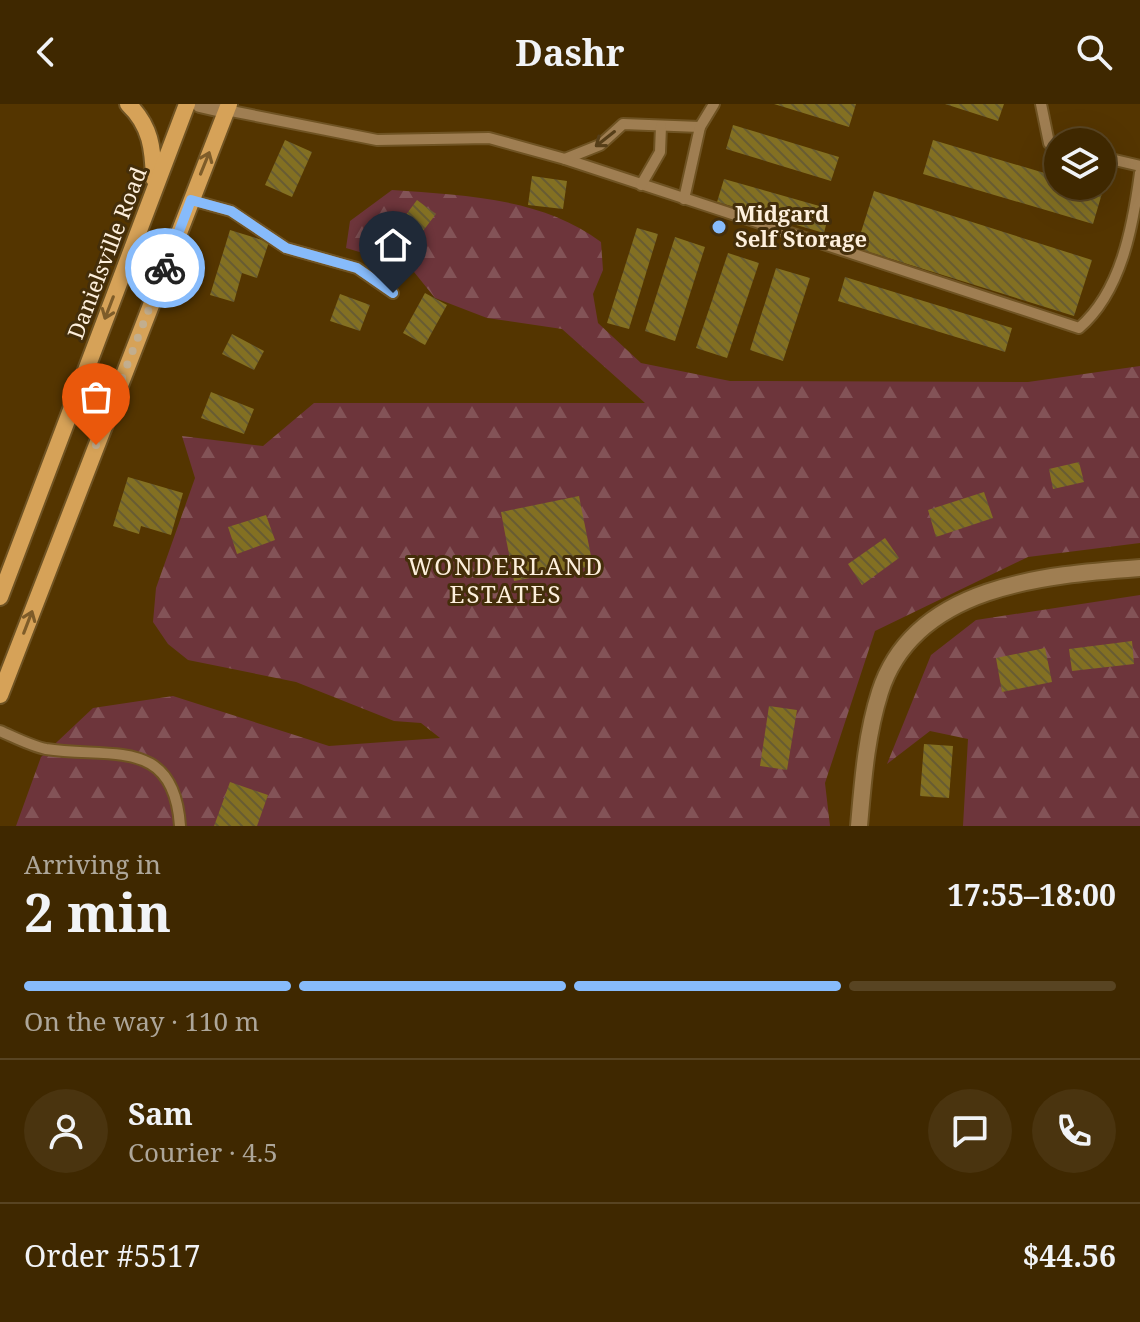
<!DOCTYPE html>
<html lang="en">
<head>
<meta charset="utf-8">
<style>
  body { margin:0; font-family:"Noto Serif",serif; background:#4a340f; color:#f1f3f6; height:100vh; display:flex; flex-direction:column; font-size:30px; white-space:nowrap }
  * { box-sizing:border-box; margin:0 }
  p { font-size:26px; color:#ada699 }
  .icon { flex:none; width:44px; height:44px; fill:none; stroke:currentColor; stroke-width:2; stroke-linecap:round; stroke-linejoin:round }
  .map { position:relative; height:722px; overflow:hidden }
  .details { display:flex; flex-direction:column; background:#3f2800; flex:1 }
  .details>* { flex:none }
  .controls { position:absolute; left:1044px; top:24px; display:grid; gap:16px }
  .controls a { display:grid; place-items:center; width:72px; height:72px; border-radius:50%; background:#3f2800; box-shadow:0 8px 32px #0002,0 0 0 2px #584422; font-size:40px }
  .pin { position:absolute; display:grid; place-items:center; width:68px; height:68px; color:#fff; margin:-82px -34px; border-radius:50% 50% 50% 0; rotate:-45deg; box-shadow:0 0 8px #0007 }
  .pin .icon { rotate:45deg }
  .courier { position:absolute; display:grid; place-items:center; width:80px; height:80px; margin:-40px; border:6px solid #87bbfb; border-radius:50%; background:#fff; color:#222; box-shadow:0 2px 10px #0007 }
  .overview em { font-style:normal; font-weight:700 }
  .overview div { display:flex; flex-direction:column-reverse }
  .overview { display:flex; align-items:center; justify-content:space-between; height:136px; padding:0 24px }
  h1 { font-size:52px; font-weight:700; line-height:60px }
  .bar { display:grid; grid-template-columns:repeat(4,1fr); gap:12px 8px; align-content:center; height:96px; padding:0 24px }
  .bar i { height:10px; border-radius:6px; background:#584422 }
  .bar .current { background:#87bbfb }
  .bar p { grid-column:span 4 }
  .line { display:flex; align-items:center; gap:20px; padding:0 24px; border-top:2px solid #584422 }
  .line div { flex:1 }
  .round { display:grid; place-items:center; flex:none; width:84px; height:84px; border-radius:42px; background:#4a340f }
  header { display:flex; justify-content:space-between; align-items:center; height:104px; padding:0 24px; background:#3f2800; font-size:36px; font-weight:700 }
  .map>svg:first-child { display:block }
  .forest { fill:url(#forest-firs) }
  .building { fill:url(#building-back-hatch) }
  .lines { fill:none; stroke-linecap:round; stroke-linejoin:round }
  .lane-casing { stroke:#6f5323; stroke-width:14 }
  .street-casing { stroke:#6f5323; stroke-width:20 }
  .secondary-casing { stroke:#6f5323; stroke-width:20 }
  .lane { stroke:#9f7e52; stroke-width:10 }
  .street { stroke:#9f7e52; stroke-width:16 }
  .secondary { stroke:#d6a258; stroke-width:16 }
  .oneway { stroke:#563e18 }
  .oneway2 { stroke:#7e5c29 }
  .done { stroke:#c2ae8f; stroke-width:8; stroke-dasharray:0 14.4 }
  .route { stroke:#87bbfb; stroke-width:10 }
  .poi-dot { fill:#87bbfb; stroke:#442e0a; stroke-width:3 }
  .labels { text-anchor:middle; stroke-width:6; stroke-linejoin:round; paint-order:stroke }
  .poi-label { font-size:22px; font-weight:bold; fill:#fdefdc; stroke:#442e0a; text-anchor:start }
  .street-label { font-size:22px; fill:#fdefdc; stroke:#442e0a }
  .neighbourhood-label { font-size:24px; letter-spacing:2px; fill:#fdefdc; stroke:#442e0a }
</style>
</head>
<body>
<header><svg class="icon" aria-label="back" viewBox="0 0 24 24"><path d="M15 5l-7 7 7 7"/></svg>Dashr<svg class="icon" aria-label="search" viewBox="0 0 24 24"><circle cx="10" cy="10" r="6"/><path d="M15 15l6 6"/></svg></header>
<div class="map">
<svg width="1140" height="722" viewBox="0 0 1140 722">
  <defs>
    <pattern id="forest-firs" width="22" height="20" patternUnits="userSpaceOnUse" patternTransform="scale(2)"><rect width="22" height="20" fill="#6d353b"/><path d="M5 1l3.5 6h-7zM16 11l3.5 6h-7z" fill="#835357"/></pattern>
    <pattern id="building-back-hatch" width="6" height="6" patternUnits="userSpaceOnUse" patternTransform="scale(2)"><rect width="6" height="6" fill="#837022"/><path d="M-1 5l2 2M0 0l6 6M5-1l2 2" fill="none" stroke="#685c32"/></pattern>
  </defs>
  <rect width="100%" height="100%" fill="#543500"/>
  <g class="forest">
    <path d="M 392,86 C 463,91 543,94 601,138 L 603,166 L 593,190 L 598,219 L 641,259 L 730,277 L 1028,278 L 1140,262 L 1140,439 L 1028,453 L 875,527 L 825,679 L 830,722 L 16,722 L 41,653 L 93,604 L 173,592 L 329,642 L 440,634 L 421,619 L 394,617 L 296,578 L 188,556 L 168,540 L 153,518 L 156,484 L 195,374 L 182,332 L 263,342 L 314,299 L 645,299 L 562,225 L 487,214 L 435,194 L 410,163 L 346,144 L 350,117 Z"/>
    <path d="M 1140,491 L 1140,722 L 963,722 L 968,635 L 930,627 L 887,660 L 931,551 L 976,516 Z"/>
  </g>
  <g class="building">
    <path d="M 774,0 L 856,0 L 849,23 Z"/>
    <path d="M 945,0 L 1004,0 L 998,17 Z"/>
    <path d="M 733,21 L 839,53 L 831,77 L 726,45 Z"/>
    <path d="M 285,36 L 312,48 L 292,93 L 265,81 Z"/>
    <path d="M 933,36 L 1058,73 L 1058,82 L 1089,82 L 1103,86 L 1093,120 L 923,70 Z"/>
    <path d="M 532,72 L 567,77 L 563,105 L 528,101 Z"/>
    <path d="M 724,75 L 830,105 L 824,129 L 717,98 Z"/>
    <path d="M 874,87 L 1092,156 L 1074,212 L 856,144 Z"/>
    <path d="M 417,96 L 436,110 L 400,157 L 382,143 Z"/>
    <path d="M 637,124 L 658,130 L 629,225 L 607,219 Z"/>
    <path d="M 230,126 L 269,138 L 257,174 L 242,169 L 234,198 L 210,191 Z"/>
    <path d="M 675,133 L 705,143 L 675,237 L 645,227 Z"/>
    <path d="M 728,149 L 759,159 L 727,254 L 696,244 Z"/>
    <path d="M 776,164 L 810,174 L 783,257 L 750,246 Z"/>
    <path d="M 845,173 L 1012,224 L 1005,248 L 838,197 Z"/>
    <path d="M 425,189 L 447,201 L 425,241 L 403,229 Z"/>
    <path d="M 340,190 L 370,201 L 360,227 L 330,217 Z"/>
    <path d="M 232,230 L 264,247 L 254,266 L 222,250 Z"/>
    <path d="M 211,288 L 254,305 L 244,330 L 201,314 Z"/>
    <path d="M 1079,358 L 1084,378 L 1053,385 L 1049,365 Z"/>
    <path d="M 128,373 L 183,389 L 171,431 L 141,422 L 139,430 L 113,422 Z"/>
    <path d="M 984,388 L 993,414 L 936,433 L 928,406 Z"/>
    <path d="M 579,392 L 593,462 L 514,477 L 501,408 Z"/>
    <path d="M 266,411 L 275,436 L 237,450 L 228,423 Z"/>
    <path d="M 885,434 L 899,454 L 862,481 L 848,460 Z"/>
    <path d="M 1132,537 L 1134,560 L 1072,567 L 1069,545 Z"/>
    <path d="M 1045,544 L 1052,578 L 1002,588 L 996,554 Z"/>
    <path d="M 769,602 L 797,606 L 787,666 L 760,662 Z"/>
    <path d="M 924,640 L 953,642 L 949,694 L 920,692 Z"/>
    <path d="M 230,678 L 268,691 L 257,722 L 214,722 Z"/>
  </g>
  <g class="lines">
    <defs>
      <g id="lane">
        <path d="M 1041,0 L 1049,39 L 1058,41"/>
        <path d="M 226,6 L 377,36 L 489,34 L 565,55 L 1079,224 C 1121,188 1133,123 1140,69"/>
        <path d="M 1102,53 L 1140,62"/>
        <path d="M 565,55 L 600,41 L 623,20 L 700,23"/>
        <path d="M 641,81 L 660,48 L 661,22"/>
        <path d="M 684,95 L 700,23 L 714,0"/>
        <path d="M 191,96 L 231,107 L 286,144 L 357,164 L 393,189"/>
        <path d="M 0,627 C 14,633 31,642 46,645 C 111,655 174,632 180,722"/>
      </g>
      <g id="street">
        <path d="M 200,0 L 226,6"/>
        <path d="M 859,722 C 863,677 866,632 880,588 C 914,481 1045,471 1140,464"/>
      </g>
      <g id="secondary">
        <path d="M 128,0 C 151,22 153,45 154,75"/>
        <path d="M 0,493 L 187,0"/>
        <path d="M 0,591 L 229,0"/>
      </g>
    </defs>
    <use href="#lane" class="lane-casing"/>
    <use href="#street" class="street-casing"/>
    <use href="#secondary" class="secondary-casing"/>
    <use href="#lane" class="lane"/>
    <use href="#street" class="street"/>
    <use href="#secondary" class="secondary"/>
  </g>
  <defs><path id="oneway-shaft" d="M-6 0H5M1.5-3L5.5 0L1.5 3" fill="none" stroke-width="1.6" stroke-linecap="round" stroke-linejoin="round" transform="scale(2)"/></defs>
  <use class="oneway" href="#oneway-shaft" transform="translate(605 35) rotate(142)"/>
  <g class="oneway2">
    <use href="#oneway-shaft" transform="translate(205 59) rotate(-68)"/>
    <use href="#oneway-shaft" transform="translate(109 204) rotate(111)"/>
    <use href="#oneway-shaft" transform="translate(28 518) rotate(-69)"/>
  </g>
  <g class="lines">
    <path class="done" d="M 96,341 L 165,164"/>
    <path class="route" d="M 165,164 L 191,96 L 231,107 L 286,144 L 357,164 L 393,189"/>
  </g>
  <circle class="poi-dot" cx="719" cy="123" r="8"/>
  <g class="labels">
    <g class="poi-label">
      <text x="735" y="118">Midgard<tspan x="735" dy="25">Self Storage</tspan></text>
    </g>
    <g class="street-label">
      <text transform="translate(107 149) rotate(-69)" y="8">Danielsville Road</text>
    </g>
    <g class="neighbourhood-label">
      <text x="506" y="471">WONDERLAND<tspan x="506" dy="28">ESTATES</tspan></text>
    </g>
  </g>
</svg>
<div class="controls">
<a><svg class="icon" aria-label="layers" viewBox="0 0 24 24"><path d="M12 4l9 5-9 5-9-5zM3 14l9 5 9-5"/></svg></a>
</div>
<div class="pin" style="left:96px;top:341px;background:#ea580c"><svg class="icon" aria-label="bag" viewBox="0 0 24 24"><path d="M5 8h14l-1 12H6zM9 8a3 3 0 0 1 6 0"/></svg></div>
<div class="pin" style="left:393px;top:189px;background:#1f2937"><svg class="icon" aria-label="home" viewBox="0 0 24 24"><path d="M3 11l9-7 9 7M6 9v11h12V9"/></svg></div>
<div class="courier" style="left:165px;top:164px"><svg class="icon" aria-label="bike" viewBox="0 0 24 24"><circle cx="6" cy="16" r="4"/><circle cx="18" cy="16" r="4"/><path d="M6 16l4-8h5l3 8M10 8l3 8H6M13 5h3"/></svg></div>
</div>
<section class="details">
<div class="overview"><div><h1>2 min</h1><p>Arriving in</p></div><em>17:55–18:00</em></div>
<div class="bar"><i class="current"></i><i class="current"></i><i class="current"></i><i></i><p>On the way · 110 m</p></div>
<div class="line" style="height:144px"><a class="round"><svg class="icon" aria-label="person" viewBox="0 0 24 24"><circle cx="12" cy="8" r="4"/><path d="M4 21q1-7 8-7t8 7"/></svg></a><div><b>Sam</b><p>Courier · 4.5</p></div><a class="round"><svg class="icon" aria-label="chat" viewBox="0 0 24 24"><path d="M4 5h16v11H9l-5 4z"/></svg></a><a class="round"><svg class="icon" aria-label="phone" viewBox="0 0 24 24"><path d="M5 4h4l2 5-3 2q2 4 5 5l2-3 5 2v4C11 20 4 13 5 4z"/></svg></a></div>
<div class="line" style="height:104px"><div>Order #5517</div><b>$44.56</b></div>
</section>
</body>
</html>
